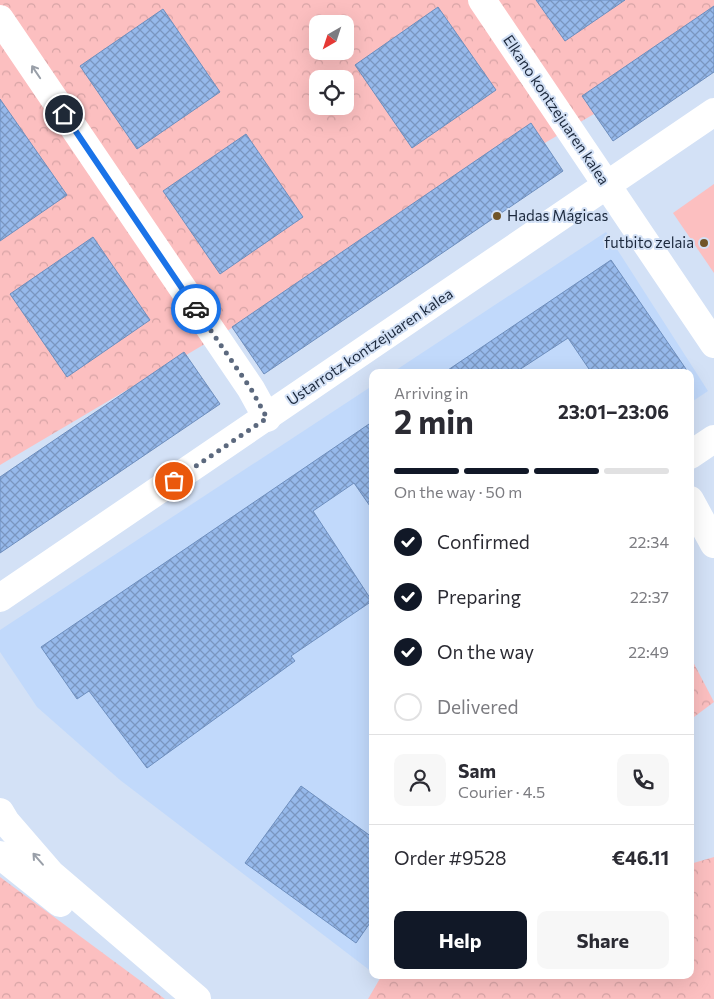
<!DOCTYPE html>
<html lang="en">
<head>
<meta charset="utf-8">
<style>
  body { margin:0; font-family:Commissioner,sans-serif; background:#f7f7f7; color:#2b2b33; height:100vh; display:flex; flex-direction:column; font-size:19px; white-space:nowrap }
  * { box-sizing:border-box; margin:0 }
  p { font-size:16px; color:#7c7c81 }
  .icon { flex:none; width:28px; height:28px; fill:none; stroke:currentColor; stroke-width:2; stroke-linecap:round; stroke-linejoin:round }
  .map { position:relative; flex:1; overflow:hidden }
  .panel { position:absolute; left:369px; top:369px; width:325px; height:610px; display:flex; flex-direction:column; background:#fff; border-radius:10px; box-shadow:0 5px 20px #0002 }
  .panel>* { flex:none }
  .needle { width:32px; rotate:219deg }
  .controls { position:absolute; left:309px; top:15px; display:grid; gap:10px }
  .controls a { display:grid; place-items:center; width:45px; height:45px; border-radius:10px; background:#fff; box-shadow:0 5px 20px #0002; font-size:25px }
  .pin { position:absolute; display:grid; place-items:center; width:42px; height:42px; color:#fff; margin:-21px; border:2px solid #fff; border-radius:50%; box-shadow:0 1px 5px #0007 }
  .courier { position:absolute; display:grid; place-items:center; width:50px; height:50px; margin:-25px; border:4px solid #1a73e8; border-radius:50%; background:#fff; color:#222; box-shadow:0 1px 6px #0007 }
  .head em { font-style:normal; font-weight:700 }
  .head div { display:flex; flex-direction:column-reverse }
  .head { display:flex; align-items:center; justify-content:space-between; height:85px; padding:0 25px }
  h1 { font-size:32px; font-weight:700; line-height:38px }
  .bar { display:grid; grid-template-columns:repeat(4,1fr); gap:8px 5px; align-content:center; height:60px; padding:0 25px }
  .bar i { height:6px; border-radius:4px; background:#e1e1e2 }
  .bar .on { background:#111827 }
  .bar p { grid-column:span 4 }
  .line { display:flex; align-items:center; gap:12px; padding:0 25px; border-top:1px solid #e1e1e2 }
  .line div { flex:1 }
  .round { display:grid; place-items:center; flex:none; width:52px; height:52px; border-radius:10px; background:#f7f7f7 }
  ol { padding:0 25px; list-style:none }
  li { display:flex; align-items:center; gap:15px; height:55px }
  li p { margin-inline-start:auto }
  li .icon { padding:5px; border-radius:50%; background:#111827; color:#fff; stroke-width:4 }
  li:last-child { color:#7c7c81 }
  li i { width:28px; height:28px; border:2px solid #e1e1e2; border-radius:50% }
  .cta { display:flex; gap:10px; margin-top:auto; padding:10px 25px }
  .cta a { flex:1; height:58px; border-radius:10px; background:#111827; color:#fff; font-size:20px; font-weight:700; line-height:58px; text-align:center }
  .cta a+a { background:#f7f7f7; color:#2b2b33 }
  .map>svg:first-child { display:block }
  .built { fill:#c1d9fb }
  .forest { fill:url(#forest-crowns); fill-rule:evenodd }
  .pitch { fill:#fcbfc0 }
  .building { fill:url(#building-cross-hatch); stroke:#6d8ebe }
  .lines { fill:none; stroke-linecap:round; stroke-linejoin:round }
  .minor { stroke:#fff; stroke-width:28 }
  .tertiary { stroke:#fff; stroke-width:28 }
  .oneway { stroke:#999fa8 }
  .done { stroke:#5c697e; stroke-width:5; stroke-dasharray:0 9 }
  .route { stroke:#1a73e8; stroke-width:6 }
  .poi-dot { fill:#715528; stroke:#d3e1f6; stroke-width:2 }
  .labels { text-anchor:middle; stroke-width:4; stroke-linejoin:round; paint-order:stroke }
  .street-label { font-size:15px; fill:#1c293d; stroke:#d3e1f6 }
  .poi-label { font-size:15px; fill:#1c293d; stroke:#d3e1f6; text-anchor:start }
</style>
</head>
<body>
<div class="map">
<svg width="714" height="999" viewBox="0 0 714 999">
  <defs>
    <pattern id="forest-crowns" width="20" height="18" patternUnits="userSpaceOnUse" patternTransform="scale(1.25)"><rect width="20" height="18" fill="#fcbfc0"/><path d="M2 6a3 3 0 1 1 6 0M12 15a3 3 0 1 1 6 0" fill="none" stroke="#d7a4a6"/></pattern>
    <pattern id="building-cross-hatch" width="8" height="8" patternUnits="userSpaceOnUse" patternTransform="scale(1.25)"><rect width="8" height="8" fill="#96b9eb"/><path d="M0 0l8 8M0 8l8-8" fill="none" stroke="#7a96c0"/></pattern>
  </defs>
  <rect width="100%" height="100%" fill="#d3e1f6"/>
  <g class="built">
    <path d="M 606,232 L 708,391 L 690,403 L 690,372 L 393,372 Z"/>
    <path d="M 372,386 L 372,972 L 120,780 L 37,707 L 0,652 L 0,630 Z"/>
  </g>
  <g class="forest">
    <path d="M 0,0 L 714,0 L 714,43 L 0,465 ZM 318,24 L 345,24 L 345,51 L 318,51 ZM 318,79 L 345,79 L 345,106 L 318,106 Z"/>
    <path d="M 690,656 L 714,702 L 690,720 Z"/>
    <path d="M 714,857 L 714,999 L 368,999 L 382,975 L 690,975 L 690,864 Z"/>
    <path d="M 0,877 L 165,999 L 0,999 Z"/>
  </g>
  <path class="pitch" d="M 714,184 L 714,273 L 673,213 Z"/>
  <g class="building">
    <path d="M 536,0 L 625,0 L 565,41 Z"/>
    <path d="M 714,6 L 714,72 L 613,141 L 582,96 Z"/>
    <path d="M 438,7 L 496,90 L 412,148 L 355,65 Z"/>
    <path d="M 163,9 L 220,92 L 137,149 L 80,66 Z"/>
    <path d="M 0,99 L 67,195 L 0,241 Z"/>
    <path d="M 531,123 L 563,171 L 264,374 L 232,327 Z"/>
    <path d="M 246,134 L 303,217 L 220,274 L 163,191 Z"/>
    <path d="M 93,237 L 150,320 L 67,377 L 10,294 Z"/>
    <path d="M 611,260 L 688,372 L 591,372 L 568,338 L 516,372 L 445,372 Z"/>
    <path d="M 184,352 L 220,404 L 0,553 L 0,477 Z"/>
    <path d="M 372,422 L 372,509 L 354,483 L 313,511 L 372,601 L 291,656 L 295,661 L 147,768 L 89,691 L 77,699 L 41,647 Z"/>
    <path d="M 301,786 L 372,837 L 372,920 L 356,943 L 245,863 Z"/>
  </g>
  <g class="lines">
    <g class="minor">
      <path d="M 482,0 L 714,344"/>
      <path d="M 0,19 L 251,389 L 267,418"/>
      <path d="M 690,455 L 714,439"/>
      <path d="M 690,500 L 714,544"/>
      <path d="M 0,598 L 714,112"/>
    </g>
    <g class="tertiary">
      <path d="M 0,812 L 6,822 L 51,874 L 197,999"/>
      <path d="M 0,855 L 60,903"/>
    </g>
  </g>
  <defs><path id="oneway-shaft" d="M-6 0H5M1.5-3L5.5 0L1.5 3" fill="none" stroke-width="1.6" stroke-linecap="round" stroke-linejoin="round" transform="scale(1.25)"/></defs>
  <g class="oneway">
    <use href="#oneway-shaft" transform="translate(36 72) rotate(-124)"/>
    <use href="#oneway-shaft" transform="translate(38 859) rotate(-131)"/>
  </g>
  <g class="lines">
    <path class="done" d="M 174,481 L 267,418 L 251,389 L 196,309"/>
    <path class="route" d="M 64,114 L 196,309"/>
  </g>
  <g class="poi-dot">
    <circle cx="497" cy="216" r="5"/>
    <circle cx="704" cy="243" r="5"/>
  </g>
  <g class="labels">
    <g class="street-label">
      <text transform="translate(556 110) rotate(56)" y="5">Elkano kontzejuaren kalea</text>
      <text transform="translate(370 347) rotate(-34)" y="5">Ustarrotz kontzejuaren kalea</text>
    </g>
    <g class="poi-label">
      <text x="507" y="221">Hadas Mágicas</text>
      <text x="694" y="248" text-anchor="end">futbito zelaia</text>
    </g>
  </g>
</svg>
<div class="controls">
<a><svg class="needle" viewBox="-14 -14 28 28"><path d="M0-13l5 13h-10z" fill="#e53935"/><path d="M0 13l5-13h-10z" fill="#7c7c81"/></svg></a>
<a><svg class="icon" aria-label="locate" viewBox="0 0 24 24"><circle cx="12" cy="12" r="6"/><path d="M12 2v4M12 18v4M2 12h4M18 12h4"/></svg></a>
</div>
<div class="pin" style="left:174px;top:481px;background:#ea580c"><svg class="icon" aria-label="bag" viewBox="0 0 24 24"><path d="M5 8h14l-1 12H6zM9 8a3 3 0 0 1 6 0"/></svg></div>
<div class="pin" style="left:64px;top:114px;background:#1f2937"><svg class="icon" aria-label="home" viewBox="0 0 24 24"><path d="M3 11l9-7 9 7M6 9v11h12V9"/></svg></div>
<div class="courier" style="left:196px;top:309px"><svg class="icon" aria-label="car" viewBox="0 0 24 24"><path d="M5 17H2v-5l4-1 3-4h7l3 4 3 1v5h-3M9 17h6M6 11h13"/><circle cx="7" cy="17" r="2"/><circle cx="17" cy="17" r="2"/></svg></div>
<section class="panel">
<div class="head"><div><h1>2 min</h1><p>Arriving in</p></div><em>23:01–23:06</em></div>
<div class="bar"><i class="on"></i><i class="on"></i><i class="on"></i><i></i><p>On the way · 50 m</p></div>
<ol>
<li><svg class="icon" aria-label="check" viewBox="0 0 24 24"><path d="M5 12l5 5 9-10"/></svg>Confirmed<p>22:34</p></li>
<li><svg class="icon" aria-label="check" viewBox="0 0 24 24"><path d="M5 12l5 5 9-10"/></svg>Preparing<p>22:37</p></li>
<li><svg class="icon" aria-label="check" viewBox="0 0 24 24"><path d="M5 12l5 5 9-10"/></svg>On the way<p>22:49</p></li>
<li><i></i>Delivered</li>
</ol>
<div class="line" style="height:90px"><a class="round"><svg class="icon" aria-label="person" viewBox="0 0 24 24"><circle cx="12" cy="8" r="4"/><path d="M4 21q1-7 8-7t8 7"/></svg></a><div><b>Sam</b><p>Courier · 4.5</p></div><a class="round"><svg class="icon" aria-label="phone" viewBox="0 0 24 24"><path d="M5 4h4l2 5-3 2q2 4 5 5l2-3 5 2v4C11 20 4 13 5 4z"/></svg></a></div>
<div class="line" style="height:65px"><div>Order #9528</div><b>€46.11</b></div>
<div class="cta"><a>Help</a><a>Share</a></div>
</section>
</div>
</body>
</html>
